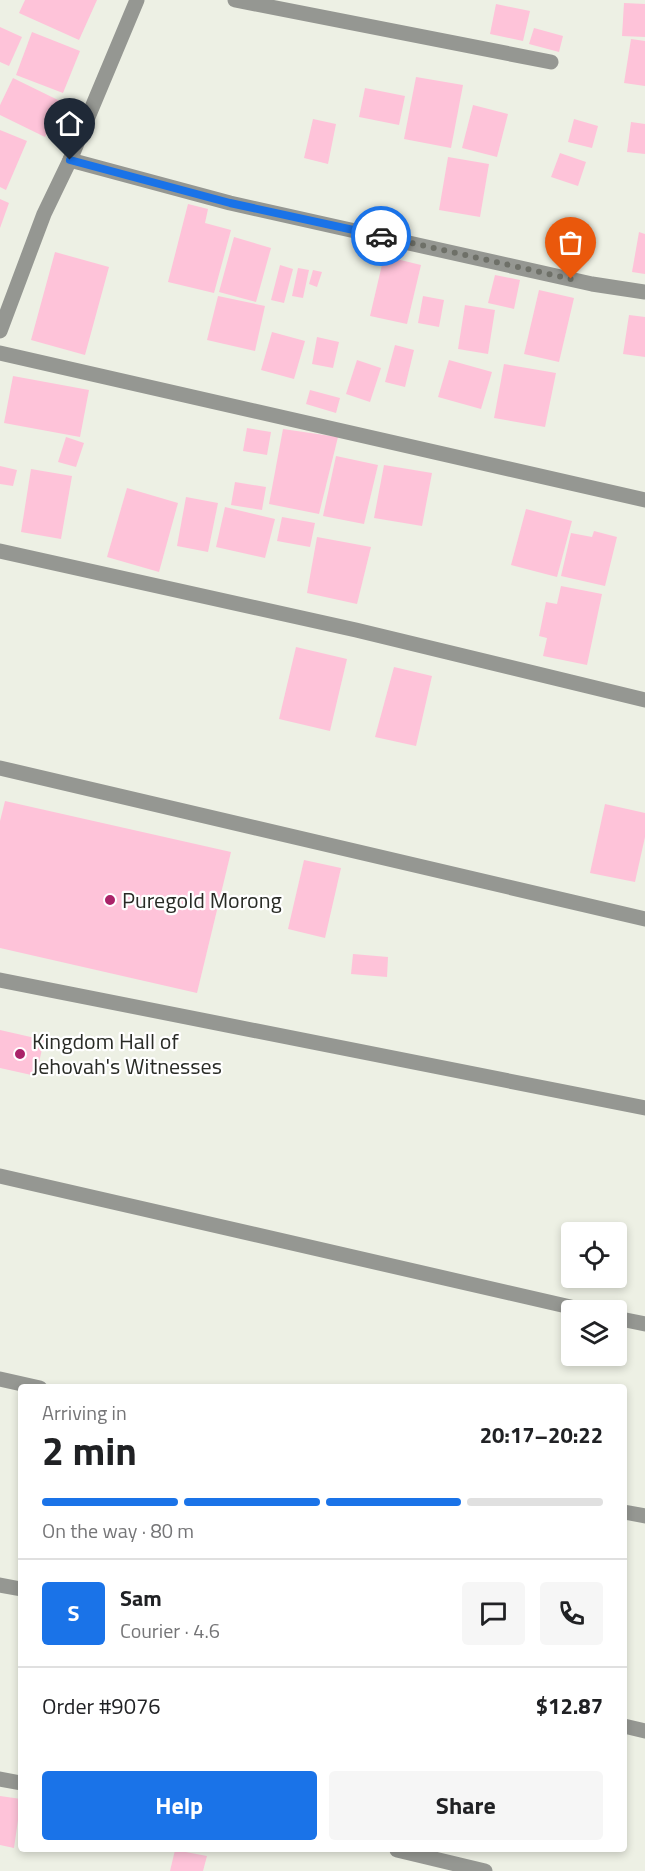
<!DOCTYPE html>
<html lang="en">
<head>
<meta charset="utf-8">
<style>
  body { margin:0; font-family:"Titillium Web",sans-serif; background:#f6f6f6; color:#202124; height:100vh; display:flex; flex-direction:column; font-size:22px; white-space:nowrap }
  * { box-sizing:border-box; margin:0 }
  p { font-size:20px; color:#757577 }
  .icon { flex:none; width:33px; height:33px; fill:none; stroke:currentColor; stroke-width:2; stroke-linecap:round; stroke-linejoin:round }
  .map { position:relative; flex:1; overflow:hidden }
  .drawer { position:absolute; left:18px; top:1384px; width:609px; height:468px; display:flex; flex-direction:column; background:#fff; border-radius:6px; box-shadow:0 3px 9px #0003 }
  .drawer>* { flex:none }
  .buttons { position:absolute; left:561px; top:1222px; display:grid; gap:12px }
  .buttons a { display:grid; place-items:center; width:66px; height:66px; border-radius:6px; background:#fff; box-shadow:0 3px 9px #0003; font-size:30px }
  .pin { position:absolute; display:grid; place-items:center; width:51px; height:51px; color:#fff; margin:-62px -26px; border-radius:50% 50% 50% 0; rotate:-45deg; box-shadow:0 0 6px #0007 }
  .pin .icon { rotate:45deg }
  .courier { position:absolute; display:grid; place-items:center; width:60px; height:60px; margin:-30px; border:4px solid #1a73e8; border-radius:50%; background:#fff; color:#222; box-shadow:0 2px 8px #0007 }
  .summary em { font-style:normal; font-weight:700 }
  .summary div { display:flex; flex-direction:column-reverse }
  .summary { display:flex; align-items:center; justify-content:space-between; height:102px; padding:0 24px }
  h1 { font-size:39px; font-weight:700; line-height:45px }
  .bar { display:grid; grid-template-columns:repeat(4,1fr); gap:9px 6px; align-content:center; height:72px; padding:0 24px }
  .bar i { height:8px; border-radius:4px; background:#e0e0e0 }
  .bar .on { background:#1a73e8 }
  .bar p { grid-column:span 4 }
  .line { display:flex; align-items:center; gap:15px; padding:0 24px; border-top:2px solid #e0e0e0 }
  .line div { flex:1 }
  .round { display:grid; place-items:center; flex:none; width:63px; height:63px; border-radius:6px; background:#f6f6f6 }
  .primary-button { display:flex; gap:12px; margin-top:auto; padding:12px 24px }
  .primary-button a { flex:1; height:69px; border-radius:6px; background:#1a73e8; color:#fff; font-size:24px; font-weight:700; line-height:69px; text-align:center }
  .primary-button a+a { background:#f6f6f6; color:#202124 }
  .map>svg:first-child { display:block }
  .building { fill:#fec3d9 }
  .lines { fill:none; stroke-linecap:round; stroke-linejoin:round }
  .minor { stroke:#959792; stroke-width:15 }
  .done { stroke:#6e7068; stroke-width:6; stroke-dasharray:0 10.8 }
  .route { stroke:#1a73e8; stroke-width:8 }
  .poi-dot { fill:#aa2369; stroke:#fff; stroke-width:2 }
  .labels { text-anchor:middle; stroke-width:4.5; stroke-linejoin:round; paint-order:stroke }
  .poi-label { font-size:22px; fill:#292b26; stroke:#fff; text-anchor:start }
</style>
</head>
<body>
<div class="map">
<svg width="645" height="1871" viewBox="0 0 645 1871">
  <rect width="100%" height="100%" fill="#edf0e4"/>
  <g class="building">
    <path d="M 25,0 L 97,0 L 79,40 L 19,13 Z"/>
    <path d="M 624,3 L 645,4 L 645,37 L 622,36 Z"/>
    <path d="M 496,4 L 530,11 L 523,41 L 490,34 Z"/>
    <path d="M 0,27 L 22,37 L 9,66 L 0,62 Z"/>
    <path d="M 534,28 L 563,36 L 559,52 L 529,44 Z"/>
    <path d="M 32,32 L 80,51 L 63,93 L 16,75 Z"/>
    <path d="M 631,39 L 645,41 L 645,86 L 624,83 Z"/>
    <path d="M 416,77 L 463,85 L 451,148 L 404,139 Z"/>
    <path d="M 13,78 L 62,102 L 45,137 L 0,115 L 0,105 Z"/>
    <path d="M 365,88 L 405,96 L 399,125 L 359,117 Z"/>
    <path d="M 473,105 L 508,114 L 497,157 L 462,148 Z"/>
    <path d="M 313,119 L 336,124 L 328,164 L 304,158 Z"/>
    <path d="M 574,119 L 598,126 L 592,148 L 568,142 Z"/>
    <path d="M 631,122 L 645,124 L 645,154 L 627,152 Z"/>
    <path d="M 0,130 L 27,141 L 6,190 L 0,187 Z"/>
    <path d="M 560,153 L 586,162 L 578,186 L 551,177 Z"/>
    <path d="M 448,157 L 489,164 L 480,217 L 439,210 Z"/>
    <path d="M 0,199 L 9,203 L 0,228 Z"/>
    <path d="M 188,204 L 208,209 L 205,223 L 231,230 L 214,293 L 168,282 Z"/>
    <path d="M 639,232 L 645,234 L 645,274 L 632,272 Z"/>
    <path d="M 234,237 L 271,248 L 256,302 L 219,292 Z"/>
    <path d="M 55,252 L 109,267 L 85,355 L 31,340 Z"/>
    <path d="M 384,256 L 421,265 L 407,324 L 370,316 Z"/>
    <path d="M 280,265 L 293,269 L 284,303 L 271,300 Z"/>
    <path d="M 298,268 L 309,270 L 303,298 L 292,296 Z"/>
    <path d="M 313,270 L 322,272 L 317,287 L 309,284 Z"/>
    <path d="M 495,275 L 520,280 L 514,309 L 488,303 Z"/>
    <path d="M 539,290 L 574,298 L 559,362 L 524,354 Z"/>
    <path d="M 218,296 L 265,306 L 255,351 L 207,340 Z"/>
    <path d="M 423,296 L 444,300 L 439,327 L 418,323 Z"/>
    <path d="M 465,305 L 495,310 L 488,354 L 458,349 Z"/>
    <path d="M 629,315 L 645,317 L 645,357 L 623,354 Z"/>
    <path d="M 272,332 L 305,341 L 294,379 L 261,370 Z"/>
    <path d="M 317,337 L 339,342 L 333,368 L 312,364 Z"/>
    <path d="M 395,345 L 414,350 L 405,387 L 385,382 Z"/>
    <path d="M 357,360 L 381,368 L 370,402 L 346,394 Z"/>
    <path d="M 449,360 L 492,372 L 481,409 L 438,397 Z"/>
    <path d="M 504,364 L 556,373 L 545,427 L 494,418 Z"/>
    <path d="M 13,376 L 89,390 L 80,437 L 4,423 Z"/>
    <path d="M 310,390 L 340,398 L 336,413 L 306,404 Z"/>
    <path d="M 247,428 L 271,432 L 267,455 L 243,451 Z"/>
    <path d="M 283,429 L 338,437 L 319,514 L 269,504 Z"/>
    <path d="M 66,437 L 84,443 L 76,467 L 58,462 Z"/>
    <path d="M 336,456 L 378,465 L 364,524 L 323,516 Z"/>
    <path d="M 384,465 L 432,473 L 422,526 L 374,518 Z"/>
    <path d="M 0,466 L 17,470 L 13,486 L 0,484 Z"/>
    <path d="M 31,469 L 72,476 L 61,539 L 21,532 Z"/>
    <path d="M 235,482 L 266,487 L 262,510 L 231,505 Z"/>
    <path d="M 127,488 L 178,503 L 159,572 L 107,557 Z"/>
    <path d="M 186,497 L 218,503 L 208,552 L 177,546 Z"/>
    <path d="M 225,507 L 275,519 L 265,558 L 216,547 Z"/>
    <path d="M 526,509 L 572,521 L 557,577 L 511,565 Z"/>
    <path d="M 282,517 L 315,523 L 310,547 L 277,541 Z"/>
    <path d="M 594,531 L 617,537 L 605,586 L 561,576 L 571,533 L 592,537 Z"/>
    <path d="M 317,537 L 371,547 L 357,604 L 307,593 Z"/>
    <path d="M 561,586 L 602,594 L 587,665 L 543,656 L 547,638 L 539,636 L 546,602 L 557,604 Z"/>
    <path d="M 296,647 L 347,659 L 330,731 L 279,719 Z"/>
    <path d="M 394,667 L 432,676 L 416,746 L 375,737 Z"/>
    <path d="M 5,801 L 231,852 L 197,993 L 0,948 L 0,821 Z"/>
    <path d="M 605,804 L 645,813 L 645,837 L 635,882 L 590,873 Z"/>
    <path d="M 304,860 L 341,868 L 325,938 L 288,929 Z"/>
    <path d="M 353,954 L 388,957 L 387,977 L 351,974 Z"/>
    <path d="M 0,1030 L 44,1040 L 36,1076 L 0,1068 Z"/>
    <path d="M 0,1796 L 21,1799 L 14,1848 L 0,1845 Z"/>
    <path d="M 175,1850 L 207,1856 L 203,1871 L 170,1871 Z"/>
  </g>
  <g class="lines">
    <g class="minor">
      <path d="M 235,0 L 551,62"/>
      <path d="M 70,160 L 230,203 L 592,284 L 645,292"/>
      <path d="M 0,331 L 44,214 L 70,160 L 137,0"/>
      <path d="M 0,353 L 645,500"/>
      <path d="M 0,551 L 356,630 L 645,700"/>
      <path d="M 0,768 L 645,919"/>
      <path d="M 0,980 L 645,1108"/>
      <path d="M 0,1176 L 588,1311"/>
      <path d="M 616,1318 L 645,1324"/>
      <path d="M 0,1379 L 40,1388"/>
      <path d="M 624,1512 L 645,1516"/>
      <path d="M 0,1585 L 21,1589"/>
      <path d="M 624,1726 L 645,1731"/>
      <path d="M 0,1779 L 21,1783"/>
      <path d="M 397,1850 L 485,1871"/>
    </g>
  </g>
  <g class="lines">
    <path class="done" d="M 381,236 L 571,279"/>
    <path class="route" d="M 70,160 L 230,203 L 381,236"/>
  </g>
  <g class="poi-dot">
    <circle cx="110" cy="900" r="6"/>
    <circle cx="20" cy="1054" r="6"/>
  </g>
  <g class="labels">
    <g class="poi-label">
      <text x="122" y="908">Puregold Morong</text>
      <text x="32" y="1049">Kingdom Hall of<tspan x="32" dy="25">Jehovah's Witnesses</tspan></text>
    </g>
  </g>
</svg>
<div class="buttons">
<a><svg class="icon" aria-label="locate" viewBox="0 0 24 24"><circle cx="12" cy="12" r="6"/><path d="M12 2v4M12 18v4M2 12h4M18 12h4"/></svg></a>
<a><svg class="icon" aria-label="layers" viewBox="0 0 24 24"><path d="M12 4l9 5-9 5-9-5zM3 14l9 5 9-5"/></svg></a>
</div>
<div class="pin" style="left:571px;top:279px;background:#ea580c"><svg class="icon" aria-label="bag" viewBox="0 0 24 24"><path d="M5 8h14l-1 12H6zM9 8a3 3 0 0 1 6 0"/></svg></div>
<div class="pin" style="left:70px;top:160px;background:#1f2937"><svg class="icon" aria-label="home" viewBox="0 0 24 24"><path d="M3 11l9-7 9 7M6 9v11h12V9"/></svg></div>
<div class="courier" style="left:381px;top:236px"><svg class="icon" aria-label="car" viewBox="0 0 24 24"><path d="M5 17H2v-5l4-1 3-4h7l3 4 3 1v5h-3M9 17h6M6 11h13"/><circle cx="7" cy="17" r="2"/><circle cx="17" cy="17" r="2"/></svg></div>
<section class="drawer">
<div class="summary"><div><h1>2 min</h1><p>Arriving in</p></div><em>20:17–20:22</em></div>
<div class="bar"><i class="on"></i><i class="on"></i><i class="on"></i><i></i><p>On the way · 80 m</p></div>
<div class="line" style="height:108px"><b class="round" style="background:#1a73e8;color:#fff">S</b><div><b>Sam</b><p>Courier · 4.6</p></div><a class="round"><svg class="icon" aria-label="chat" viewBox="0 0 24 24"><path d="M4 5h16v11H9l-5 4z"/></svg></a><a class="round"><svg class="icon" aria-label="phone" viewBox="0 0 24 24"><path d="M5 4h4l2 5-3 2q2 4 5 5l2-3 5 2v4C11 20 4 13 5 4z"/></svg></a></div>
<div class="line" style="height:78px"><div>Order #9076</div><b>$12.87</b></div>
<div class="primary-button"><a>Help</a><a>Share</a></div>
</section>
</div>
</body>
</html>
